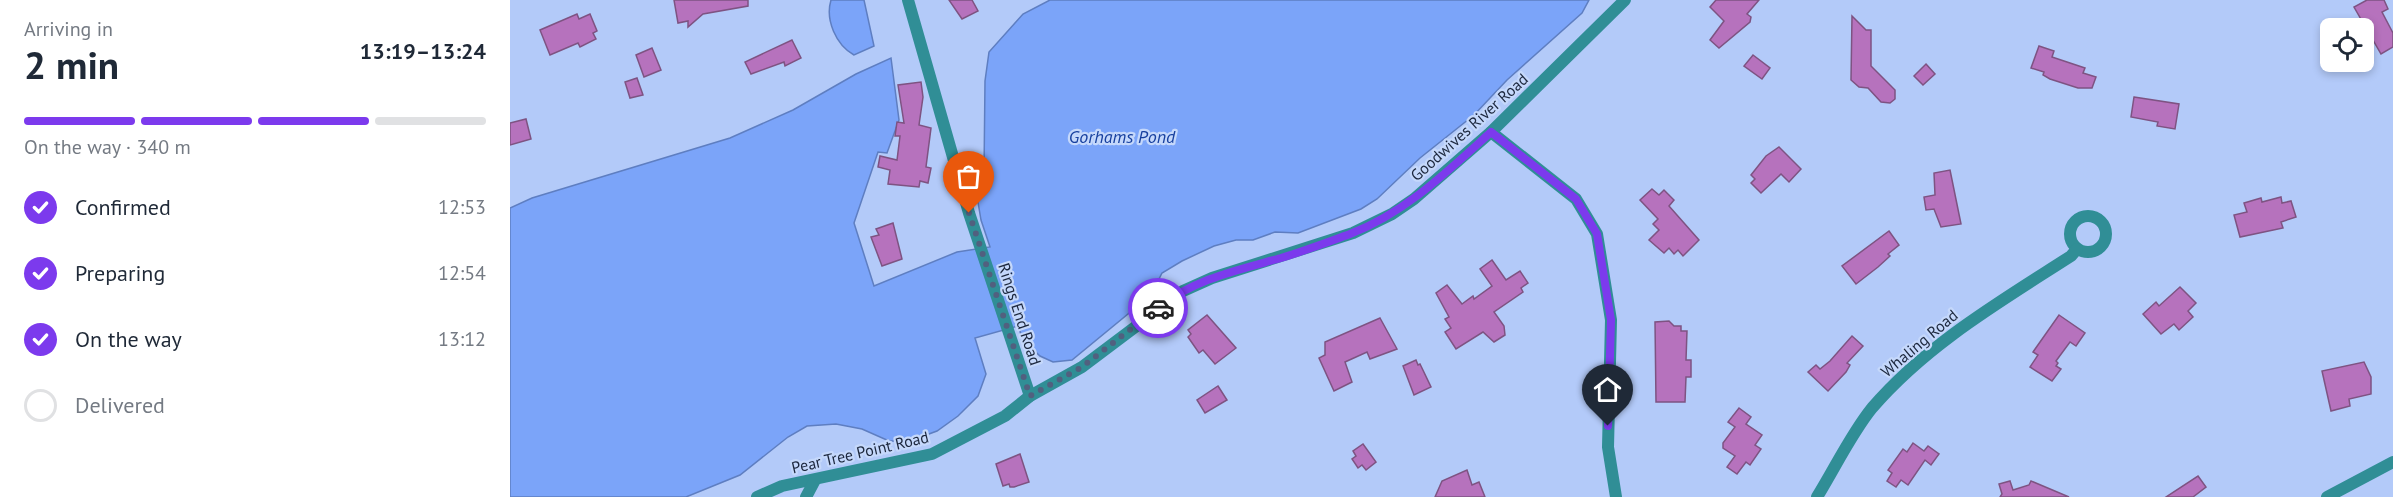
<!DOCTYPE html>
<html lang="en">
<head>
<meta charset="utf-8">
<style>
  body { margin:0; font-family:"PT Sans",sans-serif; background:#f2f2f3; color:#1f2937; height:100vh; display:flex; flex-direction:column; font-size:22px; white-space:nowrap }
  * { box-sizing:border-box; margin:0 }
  p { font-size:20px; color:#747a83 }
  .icon { flex:none; width:33px; height:33px; fill:none; stroke:currentColor; stroke-width:2; stroke-linecap:round; stroke-linejoin:round }
  .map { position:relative; flex:1; overflow:hidden }
  .panel { display:flex; flex-direction:column; background:#fff; width:510px }
  .panel>* { flex:none }
  .controls { position:absolute; left:1810px; top:18px; display:grid; gap:12px }
  .controls a { display:grid; place-items:center; width:54px; height:54px; border-radius:9px; background:#fff; box-shadow:0 3px 9px #0003; font-size:30px }
  .pin { position:absolute; display:grid; place-items:center; width:51px; height:51px; color:#fff; margin:-62px -26px; border-radius:50% 50% 50% 0; rotate:-45deg; box-shadow:0 0 6px #0007 }
  .pin .icon { rotate:45deg }
  .courier { position:absolute; display:grid; place-items:center; width:60px; height:60px; margin:-30px; border:4px solid #7c3aed; border-radius:50%; background:#fff; color:#222; box-shadow:0 2px 8px #0007 }
  .head em { font-style:normal; font-weight:700 }
  .head div { display:flex; flex-direction:column-reverse }
  .head { display:flex; align-items:center; justify-content:space-between; height:102px; padding:0 24px }
  h1 { font-size:39px; font-weight:700; line-height:45px }
  .bar { display:grid; grid-template-columns:repeat(4,1fr); gap:9px 6px; align-content:center; height:72px; padding:0 24px }
  .bar i { height:8px; border-radius:4px; background:#e0e1e3 }
  .bar .selected { background:#7c3aed }
  .bar p { grid-column:span 4 }
  ol { padding:0 24px; list-style:none }
  li { display:flex; align-items:center; gap:18px; height:66px }
  li p { margin-inline-start:auto }
  li .icon { padding:6px; border-radius:50%; background:#7c3aed; color:#fff; stroke-width:4 }
  li:last-child { color:#747a83 }
  li i { width:33px; height:33px; border:3px solid #e0e1e3; border-radius:50% }
  main { display:flex; flex:1; min-height:0 }
  .map>svg:first-child { display:block }
  .water { fill:#7ba4f9; stroke:#5e7ec1; stroke-width:1.5 }
  .building { fill:#b672bd; stroke:#7e5382; stroke-width:1.5 }
  .lines { fill:none; stroke-linecap:round; stroke-linejoin:round }
  .street { stroke:#308e96; stroke-width:12 }
  .done { stroke:#51607f; stroke-width:6; stroke-dasharray:0 10.8 }
  .route { stroke:#7c3aed; stroke-width:8 }
  .labels { text-anchor:middle; stroke-width:4.5; stroke-linejoin:round; paint-order:stroke }
  .street-label { font-size:16px; fill:#1c273d; stroke:#c5d8fb }
  .water-label { font-size:18px; font-style:italic; fill:#17409f; stroke:#c5d8fb }
</style>
</head>
<body>
<main>
<section class="panel">
<div class="head"><div><h1>2 min</h1><p>Arriving in</p></div><em>13:19–13:24</em></div>
<div class="bar"><i class="selected"></i><i class="selected"></i><i class="selected"></i><i></i><p>On the way · 340 m</p></div>
<ol>
<li><svg class="icon" aria-label="check" viewBox="0 0 24 24"><path d="M5 12l5 5 9-10"/></svg>Confirmed<p>12:53</p></li>
<li><svg class="icon" aria-label="check" viewBox="0 0 24 24"><path d="M5 12l5 5 9-10"/></svg>Preparing<p>12:54</p></li>
<li><svg class="icon" aria-label="check" viewBox="0 0 24 24"><path d="M5 12l5 5 9-10"/></svg>On the way<p>13:12</p></li>
<li><i></i>Delivered</li>
</ol>
</section>
<div class="map">
<svg width="1883" height="497" viewBox="0 0 1883 497">
  <rect width="100%" height="100%" fill="#b3caf9"/>
  <g class="water">
    <path d="M 321,0 L 354,0 L 364,46 L 344,55 C 326,45 315,20 321,0 Z"/>
    <path d="M 540,0 L 1079,0 L 1072,13 L 997,80 L 964,115 L 910,158 L 867,199 L 851,209 L 788,233 L 765,232 L 743,240 L 726,240 L 704,246 L 672,261 L 652,273 L 641,295 L 562,360 L 543,362 L 530,356 L 513,340 L 508,326 L 465,338 L 476,374 L 468,396 L 448,416 L 427,431 L 400,441 L 379,441 L 352,429 L 326,424 L 297,426 L 278,437 L 230,475 L 176,497 L 0,497 L 0,208 L 22,198 L 220,138 L 283,110 L 346,74 L 381,58 L 389,120 L 377,153 L 368,152 L 344,223 L 364,286 L 447,252 L 480,247 L 471,220 L 466,190 L 474,172 L 475,81 L 479,52 L 513,14 Z"/>
  </g>
  <g class="building">
    <path d="M 164,0 L 238,0 L 238,6 L 193,14 L 178,27 L 178,21 L 168,23 Z"/>
    <path d="M 439,0 L 462,0 L 468,11 L 452,19 Z"/>
    <path d="M 1206,0 L 1249,0 L 1237,14 L 1241,17 L 1240,22 L 1209,48 L 1200,40 L 1214,21 L 1200,7 Z"/>
    <path d="M 1857,0 L 1874,0 L 1878,9 L 1872,12 L 1883,33 L 1883,47 L 1871,54 L 1844,7 Z"/>
    <path d="M 67,14 L 69,19 L 80,14 L 87,31 L 83,33 L 86,39 L 70,47 L 68,43 L 40,55 L 30,30 Z"/>
    <path d="M 1342,16 L 1356,30 L 1361,30 L 1361,66 L 1385,90 L 1385,99 L 1380,103 L 1371,102 L 1358,88 L 1349,87 L 1341,80 Z"/>
    <path d="M 282,40 L 291,58 L 275,66 L 274,62 L 241,74 L 235,62 Z"/>
    <path d="M 1529,46 L 1544,51 L 1542,57 L 1575,68 L 1573,73 L 1586,77 L 1582,88 L 1568,88 L 1540,79 L 1533,75 L 1534,72 L 1521,68 Z"/>
    <path d="M 142,48 L 151,70 L 134,77 L 126,55 Z"/>
    <path d="M 1243,55 L 1260,68 L 1252,79 L 1234,66 Z"/>
    <path d="M 1416,64 L 1425,74 L 1413,85 L 1404,76 Z"/>
    <path d="M 127,78 L 133,95 L 120,98 L 115,82 Z"/>
    <path d="M 411,82 L 413,97 L 409,125 L 421,128 L 416,167 L 421,168 L 418,183 L 410,181 L 409,187 L 378,184 L 380,170 L 368,167 L 370,156 L 387,160 L 390,136 L 385,136 L 387,122 L 394,123 L 388,85 Z"/>
    <path d="M 1624,97 L 1669,104 L 1665,129 L 1647,126 L 1648,122 L 1621,117 Z"/>
    <path d="M 16,119 L 21,139 L 0,145 L 0,123 Z"/>
    <path d="M 1269,147 L 1291,169 L 1279,182 L 1271,174 L 1251,193 L 1241,183 L 1245,179 L 1241,175 L 1256,156 Z"/>
    <path d="M 1440,170 L 1451,224 L 1431,227 L 1424,209 L 1416,210 L 1414,197 L 1425,195 L 1424,173 Z"/>
    <path d="M 1142,189 L 1149,195 L 1154,190 L 1164,200 L 1159,206 L 1189,240 L 1173,256 L 1168,250 L 1164,254 L 1159,248 L 1154,253 L 1139,240 L 1149,230 L 1143,224 L 1148,219 L 1130,200 Z"/>
    <path d="M 1771,197 L 1772,203 L 1781,201 L 1786,217 L 1771,222 L 1773,228 L 1730,237 L 1724,215 L 1737,212 L 1734,203 L 1751,198 L 1752,202 Z"/>
    <path d="M 383,223 L 392,259 L 372,266 L 361,237 L 369,235 L 366,229 Z"/>
    <path d="M 1379,231 L 1389,245 L 1378,254 L 1380,256 L 1368,267 L 1346,284 L 1332,266 Z"/>
    <path d="M 982,260 L 996,280 L 1010,271 L 1018,283 L 1011,288 L 1013,292 L 984,312 L 994,326 L 995,335 L 984,342 L 973,332 L 946,349 L 935,332 L 941,328 L 935,319 L 939,317 L 926,293 L 937,285 L 952,304 L 963,296 L 964,299 L 982,286 L 970,269 Z"/>
    <path d="M 1670,287 L 1686,303 L 1678,311 L 1683,317 L 1669,330 L 1664,324 L 1651,334 L 1633,314 L 1646,302 L 1649,306 Z"/>
    <path d="M 697,315 L 726,348 L 705,364 L 693,350 L 689,353 L 678,337 L 681,334 L 678,330 Z"/>
    <path d="M 1549,315 L 1575,333 L 1566,346 L 1560,342 L 1546,361 L 1548,363 L 1546,366 L 1551,369 L 1542,381 L 1520,367 L 1528,355 L 1523,352 Z"/>
    <path d="M 870,318 L 887,349 L 860,359 L 857,352 L 835,362 L 842,382 L 824,391 L 809,358 L 815,355 L 815,342 Z"/>
    <path d="M 1159,321 L 1164,326 L 1171,326 L 1171,331 L 1177,331 L 1176,360 L 1181,360 L 1181,377 L 1176,377 L 1175,402 L 1146,402 L 1145,322 Z"/>
    <path d="M 1342,336 L 1353,346 L 1337,363 L 1340,365 L 1336,372 L 1318,391 L 1298,372 L 1306,365 L 1310,369 L 1320,361 Z"/>
    <path d="M 906,360 L 908,365 L 910,364 L 921,387 L 904,395 L 893,366 Z"/>
    <path d="M 1854,362 L 1861,377 L 1861,394 L 1839,399 L 1840,406 L 1821,411 L 1812,371 Z"/>
    <path d="M 708,386 L 717,400 L 695,413 L 687,400 Z"/>
    <path d="M 1229,408 L 1241,417 L 1236,424 L 1252,435 L 1245,445 L 1251,449 L 1240,465 L 1236,462 L 1227,474 L 1217,467 L 1225,456 L 1213,448 L 1213,443 L 1225,427 L 1218,422 Z"/>
    <path d="M 1403,443 L 1414,451 L 1418,446 L 1429,454 L 1421,465 L 1415,460 L 1398,485 L 1391,480 L 1386,487 L 1377,481 L 1382,473 L 1378,470 L 1393,449 L 1397,452 Z"/>
    <path d="M 853,444 L 866,462 L 856,470 L 852,465 L 848,468 L 842,459 L 846,456 L 843,451 Z"/>
    <path d="M 510,454 L 519,482 L 504,487 L 500,487 L 499,484 L 493,486 L 486,464 Z"/>
    <path d="M 957,470 L 962,485 L 969,482 L 975,497 L 925,497 L 932,481 Z"/>
    <path d="M 1688,476 L 1696,487 L 1683,497 L 1656,497 Z"/>
    <path d="M 1500,481 L 1503,490 L 1519,485 L 1521,481 L 1559,497 L 1490,497 L 1492,494 L 1489,484 Z"/>
  </g>
  <g class="lines">
    <g class="street">
      <path d="M 398,0 L 459,213 L 520,396"/>
      <path d="M 981,132 L 1066,199 L 1087,234 L 1101,320 L 1098,447 L 1106,497"/>
      <circle cx="1578" cy="234" r="18"/>
      <path d="M 247,497 L 272,486 L 422,454 L 495,416 L 520,396 L 572,367 L 673,291 L 702,278 L 843,233 L 882,214 L 904,199 L 981,132 L 1115,0"/>
      <path d="M 296,497 L 305,480"/>
      <path d="M 1307,497 C 1325,468 1341,434 1362,408 C 1417,344 1491,301 1561,256 L 1567,249"/>
      <path d="M 1817,497 L 1883,462"/>
    </g>
  </g>
  <g class="lines">
    <path class="done" d="M 459,213 L 520,396 L 572,367 L 648,308"/>
    <path class="route" d="M 648,308 C 684,279 728,270 771,258 C 794,251 818,242 840,234 C 895,213 938,171 981,132 L 1066,199 L 1087,234 L 1101,320 L 1098,426"/>
  </g>
  <g class="labels">
    <g class="street-label">
      <text transform="translate(959 127) rotate(-42)" y="6">Goodwives River Road</text>
      <text transform="translate(510 314) rotate(72)" y="6">Rings End Road</text>
      <text transform="translate(1409 343) rotate(-40)" y="6">Whaling Road</text>
      <text transform="translate(350 452) rotate(-13)" y="6">Pear Tree Point Road</text>
    </g>
    <g class="water-label">
      <text x="612" y="143">Gorhams Pond</text>
    </g>
  </g>
</svg>
<div class="controls">
<a><svg class="icon" aria-label="locate" viewBox="0 0 24 24"><circle cx="12" cy="12" r="6"/><path d="M12 2v4M12 18v4M2 12h4M18 12h4"/></svg></a>
</div>
<div class="pin" style="left:459px;top:213px;background:#ea580c"><svg class="icon" aria-label="bag" viewBox="0 0 24 24"><path d="M5 8h14l-1 12H6zM9 8a3 3 0 0 1 6 0"/></svg></div>
<div class="pin" style="left:1098px;top:426px;background:#1f2937"><svg class="icon" aria-label="home" viewBox="0 0 24 24"><path d="M3 11l9-7 9 7M6 9v11h12V9"/></svg></div>
<div class="courier" style="left:648px;top:308px"><svg class="icon" aria-label="car" viewBox="0 0 24 24"><path d="M5 17H2v-5l4-1 3-4h7l3 4 3 1v5h-3M9 17h6M6 11h13"/><circle cx="7" cy="17" r="2"/><circle cx="17" cy="17" r="2"/></svg></div>
</div>
</main>
</body>
</html>
